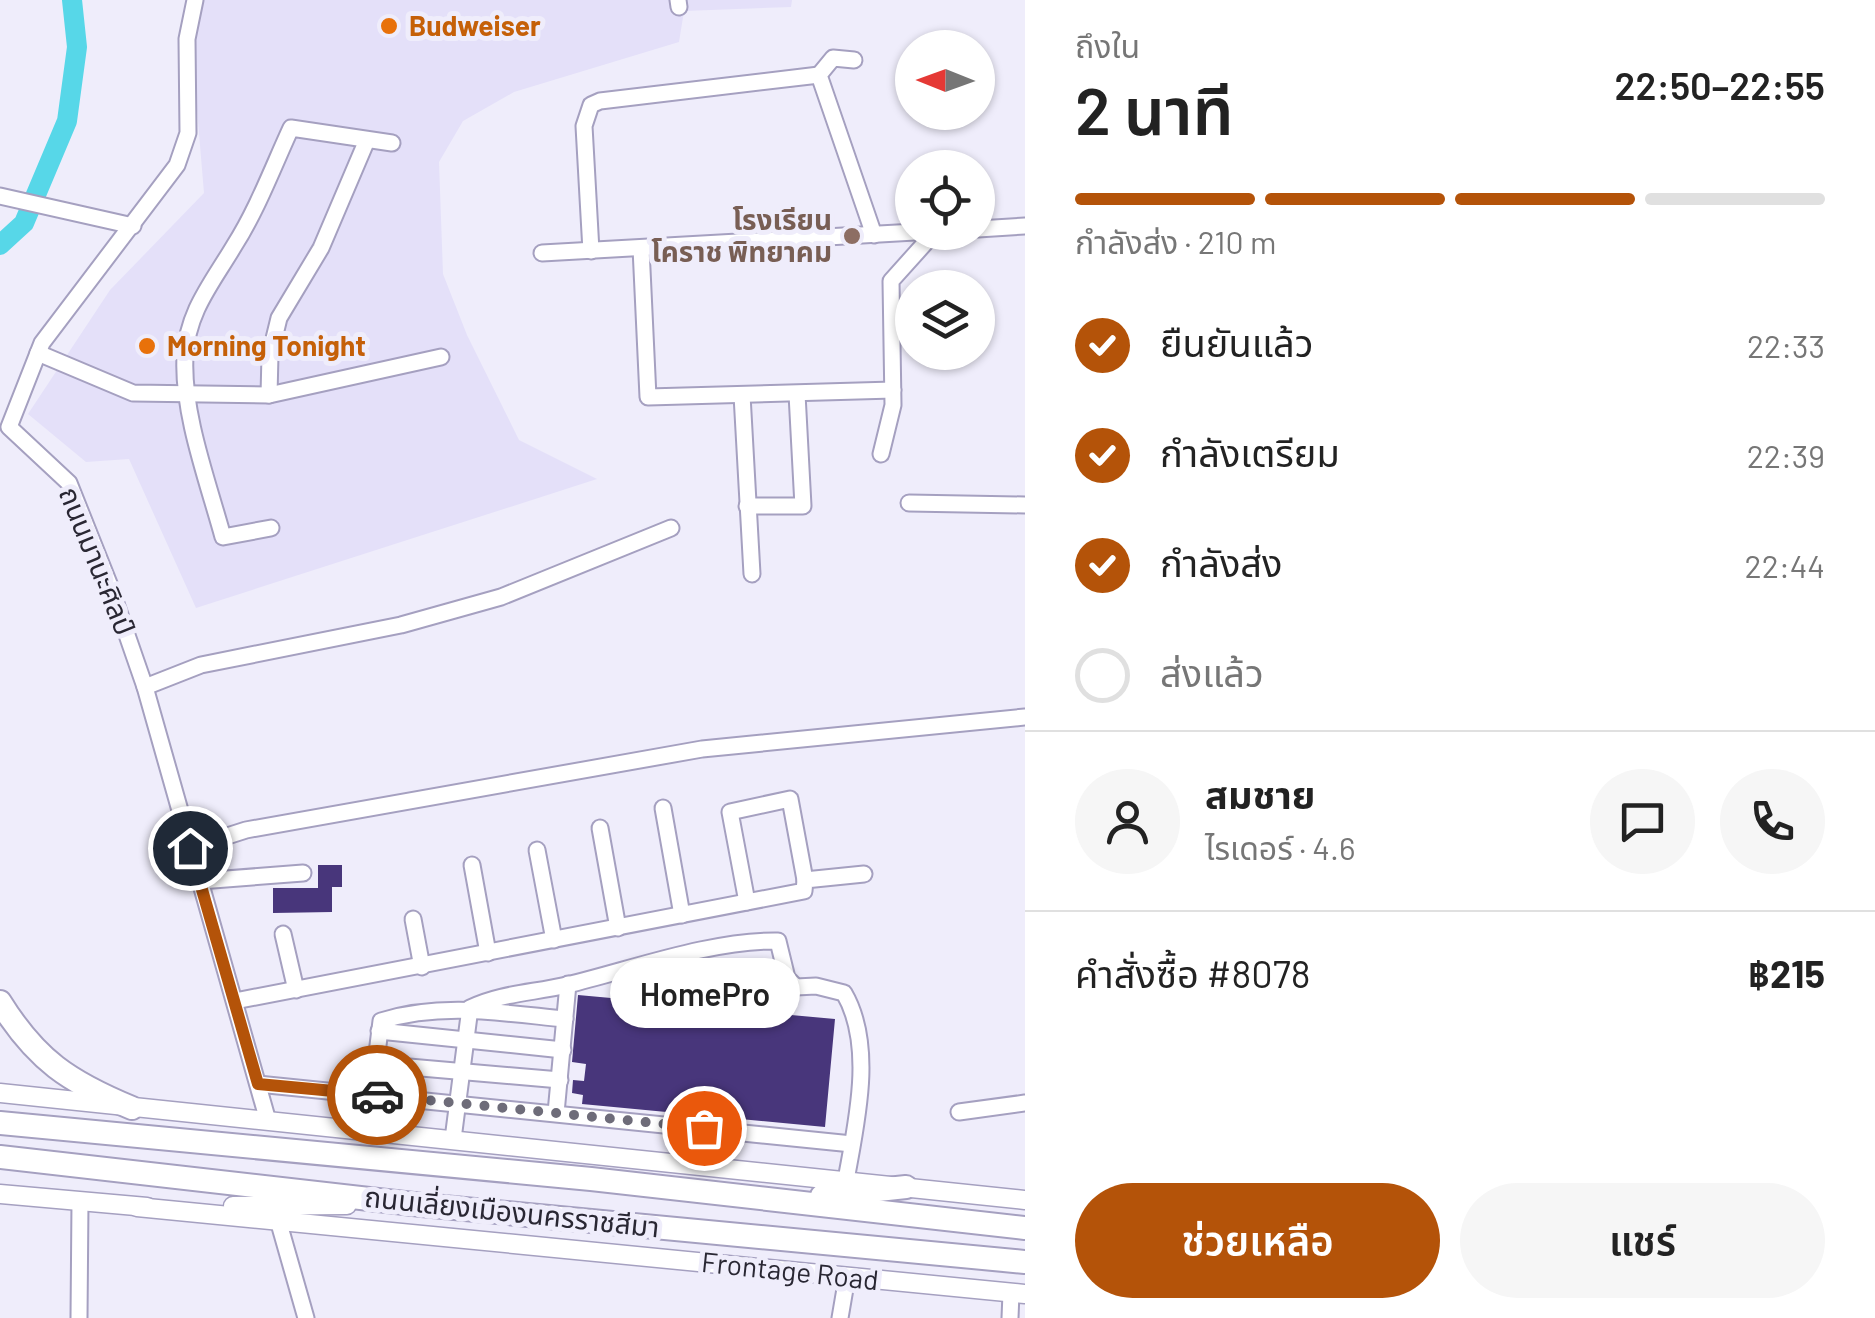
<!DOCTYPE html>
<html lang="th">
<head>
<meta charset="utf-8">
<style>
  body { margin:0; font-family:Barlow,"Noto Sans Thai",sans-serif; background:#f6f6f6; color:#222; height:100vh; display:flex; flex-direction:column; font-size:38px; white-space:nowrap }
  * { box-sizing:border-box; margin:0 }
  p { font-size:32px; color:#767676 }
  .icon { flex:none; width:55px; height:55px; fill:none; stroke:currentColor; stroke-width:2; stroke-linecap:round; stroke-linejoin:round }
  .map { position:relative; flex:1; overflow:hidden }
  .sheet { display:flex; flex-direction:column; background:#fff; width:850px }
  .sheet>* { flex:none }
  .needle { width:65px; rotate:271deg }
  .controls { position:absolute; left:895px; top:30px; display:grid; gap:20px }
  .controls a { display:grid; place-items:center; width:100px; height:100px; border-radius:50%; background:#fff; box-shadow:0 2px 8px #0004; font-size:50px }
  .pin { position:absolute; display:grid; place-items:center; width:85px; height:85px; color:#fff; margin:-42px; border:5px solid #fff; border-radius:50%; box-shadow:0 2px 10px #0007 }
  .courier { position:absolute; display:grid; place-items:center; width:100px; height:100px; margin:-50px; border:8px solid #b45309; border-radius:50%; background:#fff; color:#222; box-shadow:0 2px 12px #0007 }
  .bubble { position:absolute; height:70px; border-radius:35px; background:#fff; box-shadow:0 2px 8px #0004; font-size:32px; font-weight:600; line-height:70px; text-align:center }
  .summary em { font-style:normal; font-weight:600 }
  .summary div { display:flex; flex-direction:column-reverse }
  .summary { display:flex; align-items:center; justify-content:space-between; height:170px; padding:0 50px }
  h1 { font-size:65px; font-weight:600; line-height:75px }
  .bar { display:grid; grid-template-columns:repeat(4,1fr); gap:15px 10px; align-content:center; height:120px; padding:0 50px }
  .bar i { height:12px; border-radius:8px; background:#e0e0e0 }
  .bar .active { background:#b45309 }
  .bar p { grid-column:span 4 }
  .line { display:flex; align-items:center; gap:25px; padding:0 50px; border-top:2px solid #e0e0e0 }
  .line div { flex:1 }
  .round { display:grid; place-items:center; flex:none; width:105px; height:105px; border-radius:52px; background:#f6f6f6 }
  ol { padding:0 50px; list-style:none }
  li { display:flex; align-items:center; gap:30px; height:110px }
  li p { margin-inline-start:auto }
  li .icon { padding:10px; border-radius:50%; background:#b45309; color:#fff; stroke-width:4 }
  li:last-child { color:#767676 }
  li i { width:55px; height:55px; border:5px solid #e0e0e0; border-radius:50% }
  .primary-button { display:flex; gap:20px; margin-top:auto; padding:20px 50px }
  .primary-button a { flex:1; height:115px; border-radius:60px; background:#b45309; color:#fff; font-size:40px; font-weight:600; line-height:115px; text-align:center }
  .primary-button a+a { background:#f6f6f6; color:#222 }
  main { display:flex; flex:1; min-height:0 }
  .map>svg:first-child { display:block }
  .built { fill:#e4e0f9 }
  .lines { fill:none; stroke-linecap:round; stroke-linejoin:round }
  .river { stroke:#57d7e8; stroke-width:20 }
  .building { fill:#48367b }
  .minor-casing { stroke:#a5a0c0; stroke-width:19 }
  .major-casing { stroke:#a5a0c0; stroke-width:21 }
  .highway-casing { stroke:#a5a0c0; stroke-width:26 }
  .minor { stroke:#fff; stroke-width:15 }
  .major { stroke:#fff; stroke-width:18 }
  .highway { stroke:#fff; stroke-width:22 }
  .done { stroke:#6e6c79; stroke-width:10; stroke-dasharray:0 18 }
  .route { stroke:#b45309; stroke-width:12 }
  .food-dot { fill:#e8710a; stroke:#efedfb; stroke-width:4 }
  .education-dot { fill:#8d6e63; stroke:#efedfb; stroke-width:4 }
  .labels { text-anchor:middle; stroke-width:10; stroke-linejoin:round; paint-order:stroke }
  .food-label { font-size:28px; font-weight:bold; fill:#c56008; stroke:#efedfb; text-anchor:start }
  .education-label { font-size:28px; font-weight:bold; fill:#785e54; stroke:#efedfb; text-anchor:end }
  .street-label { font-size:28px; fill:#292733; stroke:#efedfb }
</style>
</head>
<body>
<main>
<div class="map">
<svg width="1025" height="1318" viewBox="0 0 1025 1318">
  <rect width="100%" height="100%" fill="#efedfb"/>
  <path class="built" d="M 201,0 L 792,0 L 791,7 L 684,11 L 679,42 L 514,92 L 463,121 L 439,162 L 443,274 L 467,335 L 519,440 L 597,479 L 196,608 L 129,459 L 86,462 L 28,414 L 110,290 L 204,193 L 191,38 Z"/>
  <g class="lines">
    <path class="river" d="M 0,245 L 24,223 L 67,121 L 77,47 L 72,0"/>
  </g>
  <g class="building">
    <path d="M 318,865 L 342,865 L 342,887 L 332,887 L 332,912 L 273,913 L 273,888 L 318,888 Z"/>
    <path d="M 754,959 L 763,960 L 771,987 L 769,1013 L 835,1019 L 825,1127 L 582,1104 L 583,1095 L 572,1093 L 573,1080 L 584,1081 L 586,1064 L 572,1062 L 578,995 L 611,998 L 612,985 Z"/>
  </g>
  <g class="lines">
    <defs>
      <g id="minor">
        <path d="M 195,0 L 187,39 L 188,133 L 177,165 L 42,343 L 9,427 L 69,483 L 110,586 L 145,687 L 268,1121"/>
        <path d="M 678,0 L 679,7"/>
        <path d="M 854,60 L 833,58 L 819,75 L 874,235"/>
        <path d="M 0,196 L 133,226"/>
        <path d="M 978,229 L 1025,226"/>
        <path d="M 641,248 L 648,397 L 893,390"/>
        <path d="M 591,251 L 584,126 L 591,105 L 600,101 L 819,75"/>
        <path d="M 542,253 L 915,232"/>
        <path d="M 38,353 L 133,393 L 269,395 L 441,357"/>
        <path d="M 269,395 L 270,355 L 279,318 L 321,248 L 367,140"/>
        <path d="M 742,395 L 752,574"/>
        <path d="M 881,454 L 893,405 L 891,281 L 935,232"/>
        <path d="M 909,503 L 1025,505"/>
        <path d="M 747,506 L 803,506 L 797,394"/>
        <path d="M 271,528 L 223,537 C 208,482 182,413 185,357 C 187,312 212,283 234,246 C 257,210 273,167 291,128 L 392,143"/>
        <path d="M 145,687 L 201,665 L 401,625 L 501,597 L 671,528"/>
        <path d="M 663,808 L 682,915"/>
        <path d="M 600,828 L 618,928"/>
        <path d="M 190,848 L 246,830 L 702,749 L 1025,717"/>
        <path d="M 537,850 L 554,940"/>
        <path d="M 472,865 L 488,953"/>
        <path d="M 200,881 L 303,873"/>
        <path d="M 747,902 L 730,812 L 790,799 L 805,880"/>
        <path d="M 413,919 L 422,967"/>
        <path d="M 283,934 L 296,990"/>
        <path d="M 235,1001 L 804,891 L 805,880 L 864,874"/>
        <path d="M 379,1031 L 563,1050"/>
        <path d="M 375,1064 L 560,1080"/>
        <path d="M 258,1084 L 852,1144"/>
        <path d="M 372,1094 L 381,1021 C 442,1002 503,1013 565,1019"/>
        <path d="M 959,1112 L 1025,1103"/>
        <path d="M 556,1113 L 568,984"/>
        <path d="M 453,1139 L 470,1008 C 501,993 533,993 567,985 C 633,969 711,940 778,941 L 787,978 L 796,987 L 816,986 L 844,993 C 875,1046 856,1124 846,1180"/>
        <path d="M 278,1220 L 306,1318"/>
        <path d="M 79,1318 L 80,1202"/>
        <path d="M 840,1318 L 847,1277"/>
        <path d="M 1010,1318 L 1011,1293"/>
      </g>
      <g id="major">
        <path d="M 0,1093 L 1025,1200"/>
        <path d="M 0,1194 L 147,1207"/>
        <path d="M 233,1206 L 347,1205"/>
        <path d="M 137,1207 L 1025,1294"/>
      </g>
      <g id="highway">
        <path d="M 0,1002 C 36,1060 69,1082 132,1108"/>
        <path d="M 0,1123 L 591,1179 L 1025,1228"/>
        <path d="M 0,1157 L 422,1205 L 1025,1262"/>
        <path d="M 822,1196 L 906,1187"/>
      </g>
    </defs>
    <use href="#minor" class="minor-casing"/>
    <use href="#major" class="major-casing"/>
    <use href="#highway" class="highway-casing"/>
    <use href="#minor" class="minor"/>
    <use href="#major" class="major"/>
    <use href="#highway" class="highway"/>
  </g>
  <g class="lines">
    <path class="done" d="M 377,1095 L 704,1128"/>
    <path class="route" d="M 190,848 L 258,1084 L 377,1095"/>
  </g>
  <g class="food-dot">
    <circle cx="389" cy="26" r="10"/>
    <circle cx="147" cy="346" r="10"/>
  </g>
  <circle class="education-dot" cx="852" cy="236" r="10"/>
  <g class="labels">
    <g class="food-label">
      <text x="409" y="36">Budweiser</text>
      <text x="167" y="356">Morning Tonight</text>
    </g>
    <g class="education-label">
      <text x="832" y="230">โรงเรียน<tspan x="832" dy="32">โคราช พิทยาคม</tspan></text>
    </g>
    <g class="street-label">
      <text transform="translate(97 561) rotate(68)" y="10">ถนนมานะศิลป์</text>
      <text transform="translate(512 1212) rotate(6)" y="10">ถนนเลี่ยงเมืองนครราชสีมา</text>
      <text transform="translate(790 1271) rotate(6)" y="10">Frontage Road</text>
    </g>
  </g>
</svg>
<div class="controls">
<a><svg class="needle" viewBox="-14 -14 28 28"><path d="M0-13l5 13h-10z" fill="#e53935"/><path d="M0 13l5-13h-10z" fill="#767676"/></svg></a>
<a><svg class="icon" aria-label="locate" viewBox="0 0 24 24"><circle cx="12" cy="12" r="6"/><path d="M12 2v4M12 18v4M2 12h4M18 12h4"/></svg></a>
<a><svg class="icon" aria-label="layers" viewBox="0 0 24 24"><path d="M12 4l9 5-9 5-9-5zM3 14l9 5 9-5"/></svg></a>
</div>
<div class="pin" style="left:704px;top:1128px;background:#ea580c"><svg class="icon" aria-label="bag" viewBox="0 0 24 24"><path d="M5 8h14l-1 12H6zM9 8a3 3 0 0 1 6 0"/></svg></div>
<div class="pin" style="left:190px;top:848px;background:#1f2937"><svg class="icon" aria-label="home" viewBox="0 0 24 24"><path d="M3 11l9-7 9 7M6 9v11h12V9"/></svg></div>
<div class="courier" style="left:377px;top:1095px"><svg class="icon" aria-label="car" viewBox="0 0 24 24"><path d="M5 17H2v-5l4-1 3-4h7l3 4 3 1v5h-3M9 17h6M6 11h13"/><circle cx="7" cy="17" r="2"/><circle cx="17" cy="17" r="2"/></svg></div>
<div class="bubble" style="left:610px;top:958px;width:190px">HomePro</div>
</div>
<section class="sheet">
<div class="summary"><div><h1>2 นาที</h1><p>ถึงใน</p></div><em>22:50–22:55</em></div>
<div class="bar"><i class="active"></i><i class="active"></i><i class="active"></i><i></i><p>กำลังส่ง · 210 m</p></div>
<ol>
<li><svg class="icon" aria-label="check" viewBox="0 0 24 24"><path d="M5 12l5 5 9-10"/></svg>ยืนยันแล้ว<p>22:33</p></li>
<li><svg class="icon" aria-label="check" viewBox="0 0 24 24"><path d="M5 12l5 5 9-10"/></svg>กำลังเตรียม<p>22:39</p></li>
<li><svg class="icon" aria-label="check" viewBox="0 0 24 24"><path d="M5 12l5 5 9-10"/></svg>กำลังส่ง<p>22:44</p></li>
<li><i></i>ส่งแล้ว</li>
</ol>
<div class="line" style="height:180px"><a class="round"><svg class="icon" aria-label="person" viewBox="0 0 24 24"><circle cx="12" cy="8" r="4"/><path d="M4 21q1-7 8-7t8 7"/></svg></a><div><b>สมชาย</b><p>ไรเดอร์ · 4.6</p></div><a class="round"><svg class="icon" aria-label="chat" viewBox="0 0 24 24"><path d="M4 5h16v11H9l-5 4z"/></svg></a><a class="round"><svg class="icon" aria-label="phone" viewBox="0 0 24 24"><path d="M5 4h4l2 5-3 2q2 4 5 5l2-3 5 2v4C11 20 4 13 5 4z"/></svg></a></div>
<div class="line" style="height:130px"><div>คำสั่งซื้อ #8078</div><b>฿215</b></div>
<div class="primary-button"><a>ช่วยเหลือ</a><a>แชร์</a></div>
</section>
</main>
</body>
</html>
